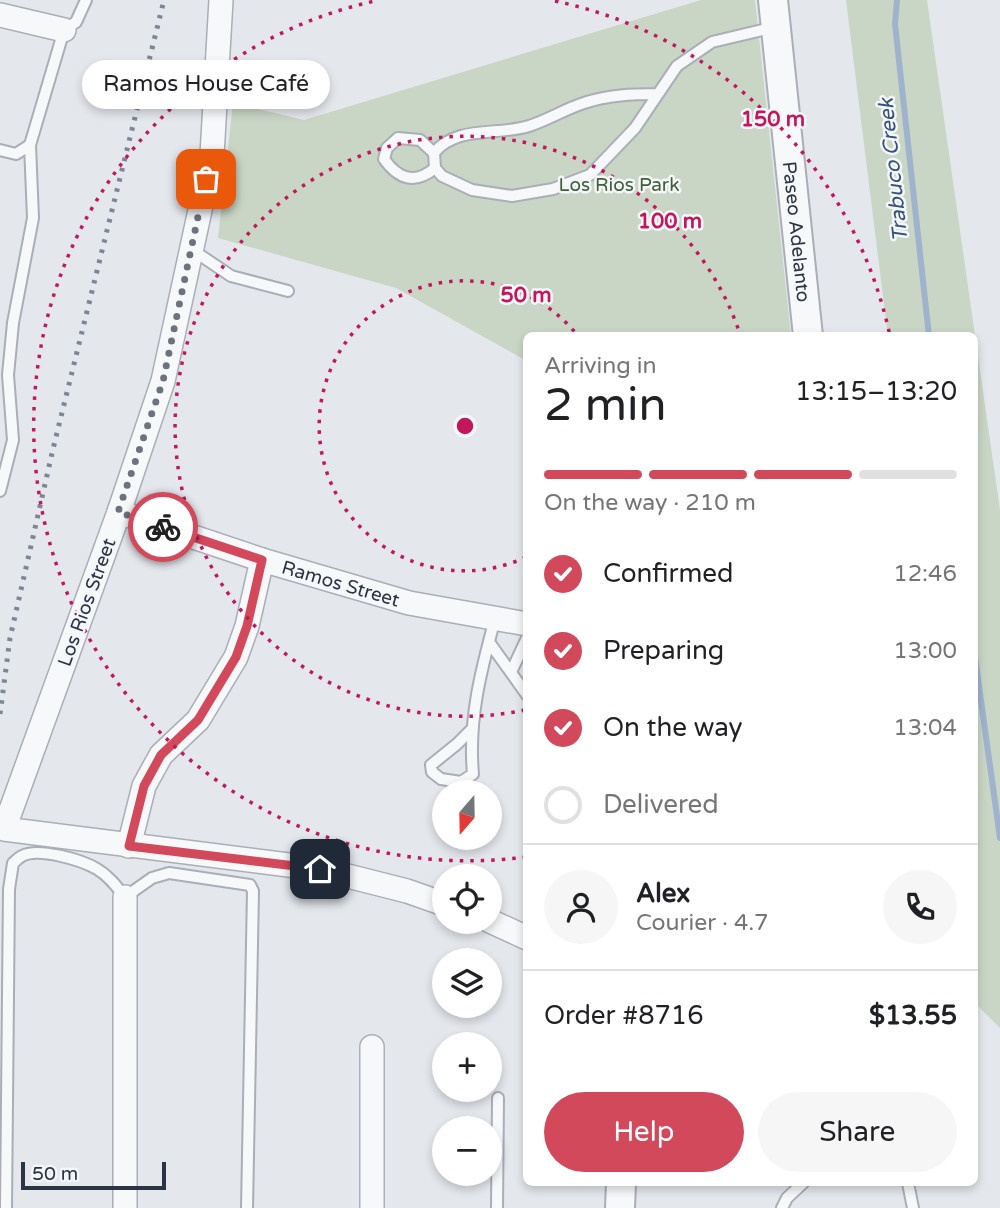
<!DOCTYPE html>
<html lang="en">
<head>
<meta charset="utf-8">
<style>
  body { margin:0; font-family:"Varela Round",sans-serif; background:#f6f6f6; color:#202124; height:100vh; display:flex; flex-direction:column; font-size:26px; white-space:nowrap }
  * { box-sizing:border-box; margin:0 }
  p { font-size:23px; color:#757577 }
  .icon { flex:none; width:38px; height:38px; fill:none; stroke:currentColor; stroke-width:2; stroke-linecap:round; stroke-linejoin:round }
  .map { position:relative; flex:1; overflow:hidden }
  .side { position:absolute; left:523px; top:332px; width:455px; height:854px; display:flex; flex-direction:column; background:#fff; border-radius:10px; box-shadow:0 4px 10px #0003 }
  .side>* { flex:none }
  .needle { width:46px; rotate:200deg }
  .controls { position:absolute; left:432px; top:780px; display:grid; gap:14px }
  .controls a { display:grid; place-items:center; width:70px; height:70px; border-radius:50%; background:#fff; box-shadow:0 4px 10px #0003; font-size:35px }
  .scale { position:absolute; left:21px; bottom:18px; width:145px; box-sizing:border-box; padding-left:7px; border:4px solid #2b3445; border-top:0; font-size:19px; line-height:24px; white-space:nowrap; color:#2b3445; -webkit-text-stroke:5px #f4f6f9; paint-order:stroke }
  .pin { position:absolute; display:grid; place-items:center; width:60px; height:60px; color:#fff; margin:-30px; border-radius:14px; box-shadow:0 4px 10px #0006 }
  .courier { position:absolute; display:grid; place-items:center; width:70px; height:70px; margin:-35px; border:5px solid #d1495b; border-radius:50%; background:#fff; color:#222; box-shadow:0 2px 9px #0007 }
  .bubble { position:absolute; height:49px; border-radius:24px; background:#fff; box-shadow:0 4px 10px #0003; font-size:23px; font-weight:600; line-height:49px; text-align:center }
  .summary em { font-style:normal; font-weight:600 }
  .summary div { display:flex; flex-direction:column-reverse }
  .summary { display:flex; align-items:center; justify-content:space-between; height:119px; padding:0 21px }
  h1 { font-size:46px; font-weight:600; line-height:52px }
  .bar { display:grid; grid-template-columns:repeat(4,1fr); gap:10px 7px; align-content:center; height:84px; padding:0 21px }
  .bar i { height:9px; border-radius:5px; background:#e0e0e0 }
  .bar .selected { background:#d1495b }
  .bar p { grid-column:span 4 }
  .line { display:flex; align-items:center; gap:18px; padding:0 21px; border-top:2px solid #e0e0e0 }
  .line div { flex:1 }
  .round { display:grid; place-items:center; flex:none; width:74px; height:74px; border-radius:37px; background:#f6f6f6 }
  ol { padding:0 21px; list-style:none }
  li { display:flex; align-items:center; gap:21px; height:77px }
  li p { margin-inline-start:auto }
  li .icon { padding:7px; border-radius:50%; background:#d1495b; color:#fff; stroke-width:4 }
  li:last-child { color:#757577 }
  li i { width:38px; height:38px; border:4px solid #e0e0e0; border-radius:50% }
  .cta { display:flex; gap:14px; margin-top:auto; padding:14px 21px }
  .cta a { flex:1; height:80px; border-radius:42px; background:#d1495b; color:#fff; font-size:28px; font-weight:600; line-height:80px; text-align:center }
  .cta a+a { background:#f6f6f6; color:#202124 }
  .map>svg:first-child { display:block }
  .green { fill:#c9d6c5 }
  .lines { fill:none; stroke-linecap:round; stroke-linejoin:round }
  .stream { stroke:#9fb4cc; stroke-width:6 }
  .service-casing { stroke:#a9aeb7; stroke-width:14 }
  .minor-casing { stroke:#a9aeb7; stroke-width:26 }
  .tertiary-casing { stroke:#a9aeb7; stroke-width:32 }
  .service { stroke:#f7f8fa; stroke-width:10 }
  .minor { stroke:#f7f8fa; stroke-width:23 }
  .tertiary { stroke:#f7f8fa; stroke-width:28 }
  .rail { stroke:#7d8696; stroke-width:5; stroke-dasharray:3.5 7; stroke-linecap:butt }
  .done { stroke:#6c737f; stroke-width:7; stroke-dasharray:0 12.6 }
  .route { stroke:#d1495b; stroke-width:9 }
  .ring { fill:none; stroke:#c2185b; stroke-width:3.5; stroke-dasharray:3.5 7 }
  .labels { text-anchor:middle; stroke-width:5; stroke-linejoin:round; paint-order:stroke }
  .park-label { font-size:19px; fill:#3f6138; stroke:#f4f6f9 }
  .street-label { font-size:19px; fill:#2b3445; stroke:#f4f6f9 }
  .water-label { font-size:21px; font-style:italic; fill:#34527a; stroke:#f4f6f9 }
  .centre { fill:#c2185b; stroke:#f4f6f9; stroke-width:3.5 }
  .ring-label { font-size:21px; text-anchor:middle; font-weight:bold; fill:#c2185b; stroke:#f4f6f9; stroke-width:5; stroke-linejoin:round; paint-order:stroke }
</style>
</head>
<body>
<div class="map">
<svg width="1000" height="1208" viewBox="0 0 1000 1208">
  <rect width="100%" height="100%" fill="#e4e7ec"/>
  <g class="green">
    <path d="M 701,0 L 755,0 L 791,336 L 527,336 L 527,361 L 396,288 L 218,238 L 233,103 L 304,120 Z"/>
    <path d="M 846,0 L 927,0 L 1000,510 L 1000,1028 L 975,1003 L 975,336 L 888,336 Z"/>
  </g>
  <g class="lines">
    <g class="stream">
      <path d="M 897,0 L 895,24 L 929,336"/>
      <path d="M 975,657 L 1000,838"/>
    </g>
    <defs>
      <g id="service">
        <path d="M 658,94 C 632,94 608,95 584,103 C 565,109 548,120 529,126 C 498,136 456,125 434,153 L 435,168 L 442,176 L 472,190 L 512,196 L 553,189 L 590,175 L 635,128 L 677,66 L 712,42 L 775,27"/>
        <path d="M 0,150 L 16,154 L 30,145"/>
        <path d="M 434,153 L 420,140 L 398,138 L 387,148 L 384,159 C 398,179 415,185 435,168"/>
        <path d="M 191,249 L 231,276 L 288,291"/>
        <path d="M 0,491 L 13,440 L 8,375 L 13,323 L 33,218 L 30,145 L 64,30 L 76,22 L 86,0"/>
        <path d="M 489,642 L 527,695"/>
        <path d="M 511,672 L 527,638"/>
        <path d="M 471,730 L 457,744 L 431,765 L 432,772 L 441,779 L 461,782 L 473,774 C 468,720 481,670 495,619"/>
        <path d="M 908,1183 L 913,1208"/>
        <path d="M 6,1208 L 9,889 L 13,863 C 16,861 18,858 22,856 C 38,847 82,860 97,869 C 109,876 117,887 125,897 L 152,878 L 169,873 L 250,885 L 253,891 L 247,1208"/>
        <path d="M 497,1208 L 498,1098"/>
        <path d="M 782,1208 L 787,1198 L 803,1183"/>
      </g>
      <g id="minor">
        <path d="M 221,0 L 212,155 L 163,381 L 119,512 L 4,829 L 320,869 L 407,891 L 444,904"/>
        <path d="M 0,15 L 64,30"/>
        <path id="s1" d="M 119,512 L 262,560 L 409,603 L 527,624"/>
        <path d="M 129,846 L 144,786 L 161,755 L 198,720 L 236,657 L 247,626 L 262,560"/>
        <path d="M 490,921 L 527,938"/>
        <path d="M 125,1208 L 125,897"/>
        <path d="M 372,1208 L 372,1047"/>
      </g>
      <g id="tertiary">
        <path id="s2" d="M 773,0 L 808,336"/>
        <path d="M 620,1208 L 621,1183"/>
      </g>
    </defs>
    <use href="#service" class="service-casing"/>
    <use href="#minor" class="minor-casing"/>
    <use href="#tertiary" class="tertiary-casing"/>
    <use href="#service" class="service"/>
    <use href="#minor" class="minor"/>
    <use href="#tertiary" class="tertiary"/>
    <path class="rail" d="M 0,714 L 10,638 L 53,449 L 164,0"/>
  </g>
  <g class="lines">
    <path class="done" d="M 163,527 L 118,512 L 163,381 L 206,179"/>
    <path class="route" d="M 163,527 L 262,560 L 247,626 L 236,657 L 198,720 L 161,755 L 144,786 L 129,846 L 320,869"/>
  </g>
  <g class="ring">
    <path d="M526 557A145 145 0 1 1 578 336"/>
    <path d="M525 710A290 290 0 1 1 740 334"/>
    <path d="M526 857A435 435 0 0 1 375 1M555 1A435 435 0 0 1 890 336"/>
  </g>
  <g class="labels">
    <g class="park-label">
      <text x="619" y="191">Los Rios Park</text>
    </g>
    <g class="street-label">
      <text dy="7" stroke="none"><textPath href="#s2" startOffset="233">Paseo Adelanto</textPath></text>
      <text dy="7" stroke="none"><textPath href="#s1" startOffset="233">Ramos Street</textPath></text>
      <text transform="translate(86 602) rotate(-70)" y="7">Los Rios Street</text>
    </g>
    <g class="water-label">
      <text transform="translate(893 170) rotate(-96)" y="7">Trabuco Creek</text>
    </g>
  </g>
  <circle cx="465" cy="426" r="10" class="centre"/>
  <g class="ring-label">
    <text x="773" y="126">150 m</text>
    <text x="670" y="228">100 m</text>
    <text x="526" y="302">50 m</text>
  </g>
</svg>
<div class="controls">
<a><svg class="needle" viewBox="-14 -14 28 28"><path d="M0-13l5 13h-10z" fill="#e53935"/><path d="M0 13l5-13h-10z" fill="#757577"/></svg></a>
<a><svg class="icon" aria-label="locate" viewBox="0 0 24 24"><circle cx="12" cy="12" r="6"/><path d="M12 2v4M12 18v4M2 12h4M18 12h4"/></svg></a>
<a><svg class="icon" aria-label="layers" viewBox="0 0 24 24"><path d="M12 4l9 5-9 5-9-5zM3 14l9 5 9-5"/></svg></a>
<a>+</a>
<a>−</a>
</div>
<div class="scale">50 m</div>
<div class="pin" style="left:206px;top:179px;background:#ea580c"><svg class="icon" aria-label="bag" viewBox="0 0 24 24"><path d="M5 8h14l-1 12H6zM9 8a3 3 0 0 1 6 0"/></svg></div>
<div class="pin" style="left:320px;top:869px;background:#1f2937"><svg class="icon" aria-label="home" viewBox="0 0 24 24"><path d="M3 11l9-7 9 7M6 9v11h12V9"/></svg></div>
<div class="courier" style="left:163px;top:527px"><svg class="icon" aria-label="bike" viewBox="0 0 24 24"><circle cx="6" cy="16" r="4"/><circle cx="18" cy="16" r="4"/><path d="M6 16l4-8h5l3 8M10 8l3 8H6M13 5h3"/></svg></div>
<div class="bubble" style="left:82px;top:60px;width:248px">Ramos House Café</div>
<section class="side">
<div class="summary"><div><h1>2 min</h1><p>Arriving in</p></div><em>13:15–13:20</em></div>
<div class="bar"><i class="selected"></i><i class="selected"></i><i class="selected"></i><i></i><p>On the way · 210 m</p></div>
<ol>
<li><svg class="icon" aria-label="check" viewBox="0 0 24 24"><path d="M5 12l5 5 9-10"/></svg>Confirmed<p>12:46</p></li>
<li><svg class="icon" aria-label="check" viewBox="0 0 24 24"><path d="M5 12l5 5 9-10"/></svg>Preparing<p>13:00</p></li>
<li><svg class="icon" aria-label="check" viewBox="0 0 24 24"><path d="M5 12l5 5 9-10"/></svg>On the way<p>13:04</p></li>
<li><i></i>Delivered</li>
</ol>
<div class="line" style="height:126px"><a class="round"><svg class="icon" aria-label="person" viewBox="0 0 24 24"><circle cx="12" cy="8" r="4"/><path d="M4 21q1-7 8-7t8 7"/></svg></a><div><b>Alex</b><p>Courier · 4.7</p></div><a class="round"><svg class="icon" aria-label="phone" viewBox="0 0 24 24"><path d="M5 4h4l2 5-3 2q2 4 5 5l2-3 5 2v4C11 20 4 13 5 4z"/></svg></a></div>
<div class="line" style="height:91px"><div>Order #8716</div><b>$13.55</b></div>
<div class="cta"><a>Help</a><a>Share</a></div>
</section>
</div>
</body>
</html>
